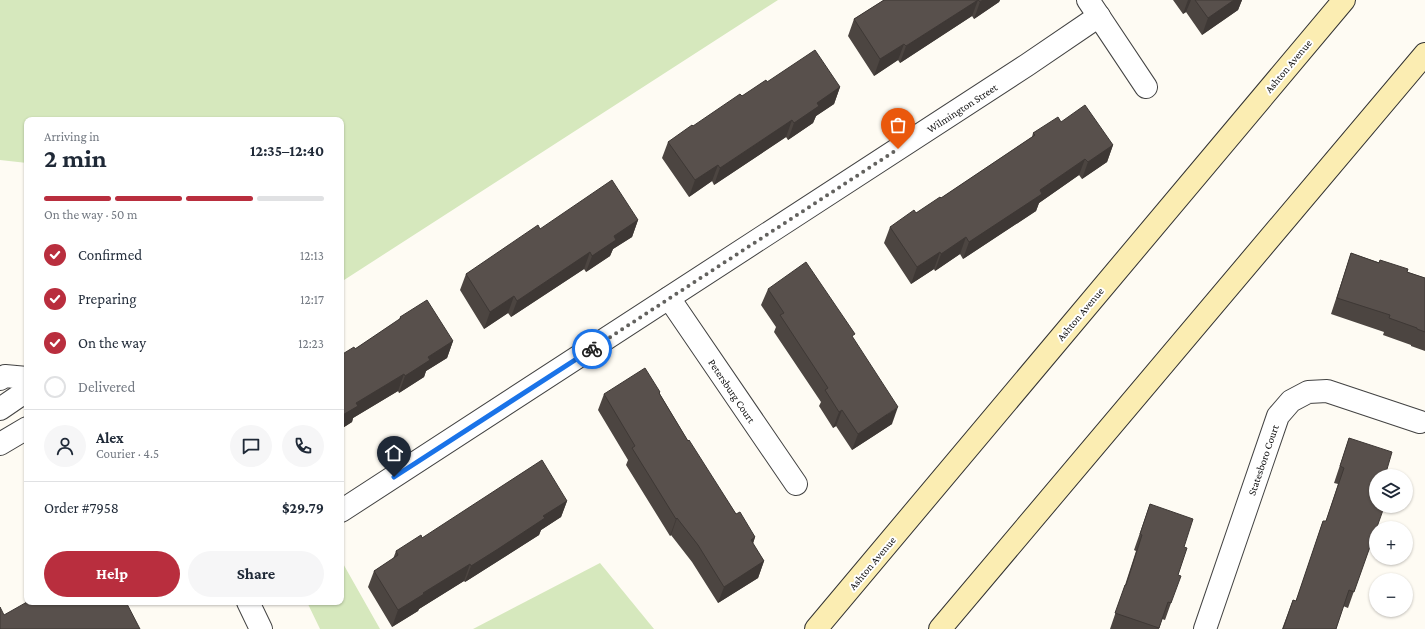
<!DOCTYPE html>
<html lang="en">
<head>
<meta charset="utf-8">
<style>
  body { margin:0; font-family:"Crimson Pro",serif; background:#f6f6f7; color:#1f2937; height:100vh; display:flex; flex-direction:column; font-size:15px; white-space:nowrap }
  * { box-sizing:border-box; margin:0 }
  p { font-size:13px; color:#747a83 }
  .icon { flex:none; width:22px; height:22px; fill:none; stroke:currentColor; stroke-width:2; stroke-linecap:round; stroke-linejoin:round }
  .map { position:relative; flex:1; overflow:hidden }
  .drawer { position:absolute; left:24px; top:117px; width:320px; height:488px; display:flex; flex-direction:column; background:#fff; border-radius:8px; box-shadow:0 1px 3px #0004 }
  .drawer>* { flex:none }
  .buttons { position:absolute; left:1369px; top:469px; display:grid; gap:8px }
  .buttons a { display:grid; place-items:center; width:44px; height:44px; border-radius:50%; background:#fff; box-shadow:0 1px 3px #0004; font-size:20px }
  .pin { position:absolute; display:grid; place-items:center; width:34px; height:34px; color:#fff; margin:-41px -17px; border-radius:50% 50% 50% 0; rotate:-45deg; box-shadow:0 0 4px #0007 }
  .pin .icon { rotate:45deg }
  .courier { position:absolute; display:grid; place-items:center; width:40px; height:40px; margin:-20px; border:3px solid #1a73e8; border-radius:50%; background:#fff; color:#222; box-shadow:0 1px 5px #0007 }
  .headline em { font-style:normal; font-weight:700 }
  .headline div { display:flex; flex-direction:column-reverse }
  .headline { display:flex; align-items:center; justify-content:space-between; height:68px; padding:0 20px }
  h1 { font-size:26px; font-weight:700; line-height:30px }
  .bar { display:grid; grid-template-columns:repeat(4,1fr); gap:6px 4px; align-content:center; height:48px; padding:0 20px }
  .bar i { height:5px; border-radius:3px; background:#e0e1e3 }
  .bar .on { background:#b92e3e }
  .bar p { grid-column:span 4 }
  .line { display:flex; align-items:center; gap:10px; padding:0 20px; border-top:1px solid #e0e1e3 }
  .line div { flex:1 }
  .round { display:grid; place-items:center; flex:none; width:42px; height:42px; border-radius:21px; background:#f6f6f7 }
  ol { padding:0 20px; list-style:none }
  li { display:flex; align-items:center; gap:12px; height:44px }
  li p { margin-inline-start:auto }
  li .icon { padding:4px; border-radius:50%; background:#b92e3e; color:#fff; stroke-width:4 }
  li:last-child { color:#747a83 }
  li i { width:22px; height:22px; border:2px solid #e0e1e3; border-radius:50% }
  .button { display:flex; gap:8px; margin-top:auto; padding:8px 20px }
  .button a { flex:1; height:46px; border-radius:24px; background:#b92e3e; color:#fff; font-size:16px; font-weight:700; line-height:46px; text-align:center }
  .button a+a { background:#f6f6f7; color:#1f2937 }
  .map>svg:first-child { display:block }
  .green { fill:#d6e8bd }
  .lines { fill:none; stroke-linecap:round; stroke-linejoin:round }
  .street-casing { stroke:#434343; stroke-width:24 }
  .secondary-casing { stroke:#323232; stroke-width:24 }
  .street { stroke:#fff; stroke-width:22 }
  .secondary { stroke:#fbedb2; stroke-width:22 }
  .wall { fill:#4c4541 }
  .shaded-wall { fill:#3e3835 }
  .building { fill:#58504c; stroke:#3e3835 }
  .done { stroke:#63625f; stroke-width:4; stroke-dasharray:0 7.2 }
  .route { stroke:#1a73e8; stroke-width:5 }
  .labels { text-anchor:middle; stroke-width:4; stroke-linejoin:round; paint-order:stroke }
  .street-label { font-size:11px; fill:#101010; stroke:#fff }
</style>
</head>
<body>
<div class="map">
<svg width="1425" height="629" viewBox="0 0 1425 629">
  <rect width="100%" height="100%" fill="#fefbf3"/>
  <g class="green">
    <path d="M 0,0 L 778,0 L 341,282 L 341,120 L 27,120 L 27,163 L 0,160 Z"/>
    <path d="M 341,560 L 380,629 L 320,629 L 307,602 L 341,602 Z"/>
    <path d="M 600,563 L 654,629 L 473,629 Z"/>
  </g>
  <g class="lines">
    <defs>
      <g id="street">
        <path d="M 1088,0 L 1146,87"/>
        <path d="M 669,298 L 796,484"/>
        <path d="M 0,379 L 5,376 L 27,378"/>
        <path d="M 0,409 L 19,396 L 27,394"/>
        <path d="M 0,444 L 27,428"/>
        <path d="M 341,511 L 1027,65 L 1099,16"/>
        <path d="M 248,602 L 261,629"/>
        <path d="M 1205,629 L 1278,416 L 1291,401 L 1308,392 L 1327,391 L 1420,422"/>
      </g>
      <g id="secondary">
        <path d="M 816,629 L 1344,0"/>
        <path d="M 940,629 L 1425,54"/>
      </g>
    </defs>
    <use href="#street" class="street-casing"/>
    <use href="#secondary" class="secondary-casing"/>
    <use href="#street" class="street"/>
    <use href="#secondary" class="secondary"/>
  </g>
  <g class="wall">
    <path d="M 884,0 L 1000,0 L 999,2 L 974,19 L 972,16 L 900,63 L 898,60 L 874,76 L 848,36 L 854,19 Z"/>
    <path d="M 1173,0 L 1242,0 L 1238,10 L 1202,35 L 1186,12 L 1183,14 Z"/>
    <path d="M 767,82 L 840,87 L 834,104 L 816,116 L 813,123 L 788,140 L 786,137 L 714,185 L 712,181 L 689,197 L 662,158 L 668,142 L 742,96 Z"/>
    <path d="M 1061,122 L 1113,145 L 1107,162 L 1082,179 L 1079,175 L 1039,203 L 1036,211 L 963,259 L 960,254 L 935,271 L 934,269 L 911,284 L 884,243 L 890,227 L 916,213 L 941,198 L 1032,137 L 1033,133 Z"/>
    <path d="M 638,220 L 632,237 L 613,249 L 610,256 L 586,272 L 584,269 L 511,317 L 508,313 L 484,329 L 460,290 L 466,274 L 540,229 Z"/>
    <path d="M 1351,253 L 1425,278 L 1425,351 L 1411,346 L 1411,345 L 1383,335 L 1384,332 L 1331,314 Z"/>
    <path d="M 768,289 L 853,338 L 892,424 L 852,450 L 836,426 L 833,428 L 819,406 L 821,402 L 774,332 L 776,327 L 761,305 Z"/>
    <path d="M 400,317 L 453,341 L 447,358 L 426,371 L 424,377 L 399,393 L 398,391 L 353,418 L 352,422 L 341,429 L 341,355 L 355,349 L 399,320 Z"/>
    <path d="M 660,392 L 660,394 L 688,441 L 736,514 L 755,537 L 753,544 L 764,561 L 758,578 L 718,603 L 692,562 L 671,535 L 670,536 L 626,465 L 628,460 L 598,410 L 604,394 Z"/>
    <path d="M 1349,438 L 1376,476 L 1377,508 L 1376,529 L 1348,608 L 1343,606 L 1336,629 L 1282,629 L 1293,600 L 1296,601 L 1323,521 L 1326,521 L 1338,484 L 1334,483 Z"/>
    <path d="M 567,501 L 561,517 L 541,530 L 539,535 L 465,582 L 464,581 L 419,609 L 418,611 L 392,627 L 368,587 L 374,571 L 393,559 L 396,551 L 422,538 Z"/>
    <path d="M 1150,504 L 1184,547 L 1178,575 L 1171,603 L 1165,620 L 1162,619 L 1159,629 L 1110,629 L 1125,585 L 1136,551 L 1134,550 Z"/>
  </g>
  <g class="shaded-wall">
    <path d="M 978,0 L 972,16 L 900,63 L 906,46 Z"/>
    <path d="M 983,0 L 1000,0 L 999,2 L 974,19 L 980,2 Z"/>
    <path d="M 1188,0 L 1191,0 L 1186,12 L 1183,14 Z"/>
    <path d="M 1234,0 L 1242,0 L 1238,10 L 1202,35 L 1208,18 Z"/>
    <path d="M 904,44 L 898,60 L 874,76 L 880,59 Z"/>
    <path d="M 840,87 L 834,104 L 816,116 L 813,123 L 788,140 L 794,123 L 817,103 Z"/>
    <path d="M 792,120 L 786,137 L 714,185 L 720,168 Z"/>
    <path d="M 1113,145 L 1107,162 L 1082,179 L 1088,162 Z"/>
    <path d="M 1085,159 L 1079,175 L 1039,203 L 1036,211 L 963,259 L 969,242 L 1040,190 Z"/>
    <path d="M 718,165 L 712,181 L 689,197 L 695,180 Z"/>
    <path d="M 638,220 L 632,237 L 613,249 L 610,256 L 586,272 L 592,256 L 614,236 Z"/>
    <path d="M 966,237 L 960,254 L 935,271 L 941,254 Z"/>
    <path d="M 590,252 L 584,269 L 511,317 L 517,301 Z"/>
    <path d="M 940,252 L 934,269 L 911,284 L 917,267 Z"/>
    <path d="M 514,296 L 508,313 L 484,329 L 490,312 Z"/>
    <path d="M 453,341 L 447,358 L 426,371 L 424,377 L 399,393 L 405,376 L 428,357 Z"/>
    <path d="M 404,374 L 398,391 L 353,418 L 352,422 L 341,429 L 341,416 L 356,403 Z"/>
    <path d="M 898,407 L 892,424 L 852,450 L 858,434 Z"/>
    <path d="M 842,410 L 836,426 L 833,428 L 839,412 Z"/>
    <path d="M 567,501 L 561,517 L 541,530 L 539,535 L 465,582 L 471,566 L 543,516 Z"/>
    <path d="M 677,518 L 671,535 L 670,536 L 676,519 Z"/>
    <path d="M 755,537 L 749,554 L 751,540 Z"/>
    <path d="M 764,561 L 758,578 L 718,603 L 724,587 Z"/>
    <path d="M 470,564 L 464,581 L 419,609 L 418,611 L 392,627 L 398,610 L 423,593 Z"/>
  </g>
  <g class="building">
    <path d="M 884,0 L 978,0 L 906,46 L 904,44 L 880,59 L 854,19 Z"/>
    <path d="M 978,0 L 983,0 L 980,2 Z"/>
    <path d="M 1195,0 L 1234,0 L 1208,18 Z"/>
    <path d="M 815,50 L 840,87 L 817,103 L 819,106 L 794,123 L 792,120 L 720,168 L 718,165 L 695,180 L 668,142 L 692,125 L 693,126 L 740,94 L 742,96 L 766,80 L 767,82 Z"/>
    <path d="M 1085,105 L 1113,145 L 1088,162 L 1085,159 L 1040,190 L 1042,194 L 969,242 L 966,237 L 941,254 L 940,252 L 917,267 L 890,227 L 914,210 L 916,213 L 940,197 L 941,198 L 1035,135 L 1033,133 L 1058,117 L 1061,122 Z"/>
    <path d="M 612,180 L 638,220 L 614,236 L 616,240 L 592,256 L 590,252 L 517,301 L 514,296 L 490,312 L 466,274 L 538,225 L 540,229 Z"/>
    <path d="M 1351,253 L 1379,263 L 1380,260 L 1408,269 L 1407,272 L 1425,278 L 1425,332 L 1417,329 L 1417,328 L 1389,318 L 1390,315 L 1337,298 Z"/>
    <path d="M 806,262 L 855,334 L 852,336 L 898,407 L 858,434 L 842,410 L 839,412 L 825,390 L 828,388 L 780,315 L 784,313 L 768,289 Z"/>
    <path d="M 427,300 L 453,341 L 428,357 L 430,360 L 405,376 L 404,374 L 356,403 L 358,406 L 341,416 L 341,355 L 354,347 L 355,349 L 401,318 L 400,317 Z"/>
    <path d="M 645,368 L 660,392 L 659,393 L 688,441 L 689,440 L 736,514 L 740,512 L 755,537 L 751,540 L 764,561 L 724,587 L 698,545 L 677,518 L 676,519 L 632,448 L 635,446 L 604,394 Z"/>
    <path d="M 1349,438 L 1392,452 L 1385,476 L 1376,476 L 1376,506 L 1378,506 L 1377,508 L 1383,510 L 1354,592 L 1349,590 L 1336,629 L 1283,629 L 1293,600 L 1296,601 L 1323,521 L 1326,521 L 1344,468 L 1340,466 Z"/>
    <path d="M 542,460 L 567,501 L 543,516 L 545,518 L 498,549 L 471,566 L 470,564 L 423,593 L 424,594 L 398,610 L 374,571 L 398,555 L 396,551 L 421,535 L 422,538 Z"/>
    <path d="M 1150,504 L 1193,519 L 1184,547 L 1187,548 L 1178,575 L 1181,576 L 1171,603 L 1168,602 L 1159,628 L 1115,613 L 1125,585 L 1126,585 L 1142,535 L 1140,534 Z"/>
    <path d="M 27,602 L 126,602 L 140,629 L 0,629 L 0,607 L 4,615 Z"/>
  </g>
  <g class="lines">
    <path class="done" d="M 592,349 L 898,149"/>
    <path class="route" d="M 394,477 L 592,349"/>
  </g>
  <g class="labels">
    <g class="street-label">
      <text transform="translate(1288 66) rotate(-50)" y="4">Ashton Avenue</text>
      <text transform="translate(962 108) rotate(-33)" y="4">Wilmington Street</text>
      <text transform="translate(1080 314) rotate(-50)" y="4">Ashton Avenue</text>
      <text transform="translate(732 391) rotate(56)" y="4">Petersburg Court</text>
      <text transform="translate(1263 460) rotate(-71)" y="4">Statesboro Court</text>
      <text transform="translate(872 563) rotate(-50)" y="4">Ashton Avenue</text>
    </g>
  </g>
</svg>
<div class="buttons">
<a><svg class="icon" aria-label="layers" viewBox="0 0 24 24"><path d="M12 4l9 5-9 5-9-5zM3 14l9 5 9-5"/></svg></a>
<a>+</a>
<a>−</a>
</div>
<div class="pin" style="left:898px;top:149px;background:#ea580c"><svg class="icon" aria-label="bag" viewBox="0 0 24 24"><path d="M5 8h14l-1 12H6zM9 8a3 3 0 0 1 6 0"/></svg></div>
<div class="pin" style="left:394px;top:477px;background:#1f2937"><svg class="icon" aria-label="home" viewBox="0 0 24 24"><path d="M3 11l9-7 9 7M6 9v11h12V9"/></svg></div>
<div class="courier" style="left:592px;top:349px"><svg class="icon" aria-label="bike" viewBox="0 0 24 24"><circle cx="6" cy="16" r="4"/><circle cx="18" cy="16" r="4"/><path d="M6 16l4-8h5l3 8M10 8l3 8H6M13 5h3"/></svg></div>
<section class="drawer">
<div class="headline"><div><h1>2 min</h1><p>Arriving in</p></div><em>12:35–12:40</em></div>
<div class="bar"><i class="on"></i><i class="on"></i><i class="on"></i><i></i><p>On the way · 50 m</p></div>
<ol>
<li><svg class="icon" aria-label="check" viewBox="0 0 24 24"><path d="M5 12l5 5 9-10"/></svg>Confirmed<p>12:13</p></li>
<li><svg class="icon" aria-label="check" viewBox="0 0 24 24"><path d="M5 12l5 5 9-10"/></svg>Preparing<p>12:17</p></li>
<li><svg class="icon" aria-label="check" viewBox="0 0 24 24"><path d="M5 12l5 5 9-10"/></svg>On the way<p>12:23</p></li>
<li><i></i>Delivered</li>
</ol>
<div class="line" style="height:72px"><a class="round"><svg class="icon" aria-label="person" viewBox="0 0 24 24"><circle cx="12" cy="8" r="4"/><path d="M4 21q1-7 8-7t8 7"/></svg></a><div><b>Alex</b><p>Courier · 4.5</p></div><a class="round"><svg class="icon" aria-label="chat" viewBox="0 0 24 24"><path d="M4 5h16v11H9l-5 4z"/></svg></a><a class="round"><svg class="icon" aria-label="phone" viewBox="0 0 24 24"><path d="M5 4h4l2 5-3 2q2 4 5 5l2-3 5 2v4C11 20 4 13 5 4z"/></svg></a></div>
<div class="line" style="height:52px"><div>Order #7958</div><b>$29.79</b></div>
<div class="button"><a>Help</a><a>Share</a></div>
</section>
</div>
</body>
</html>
